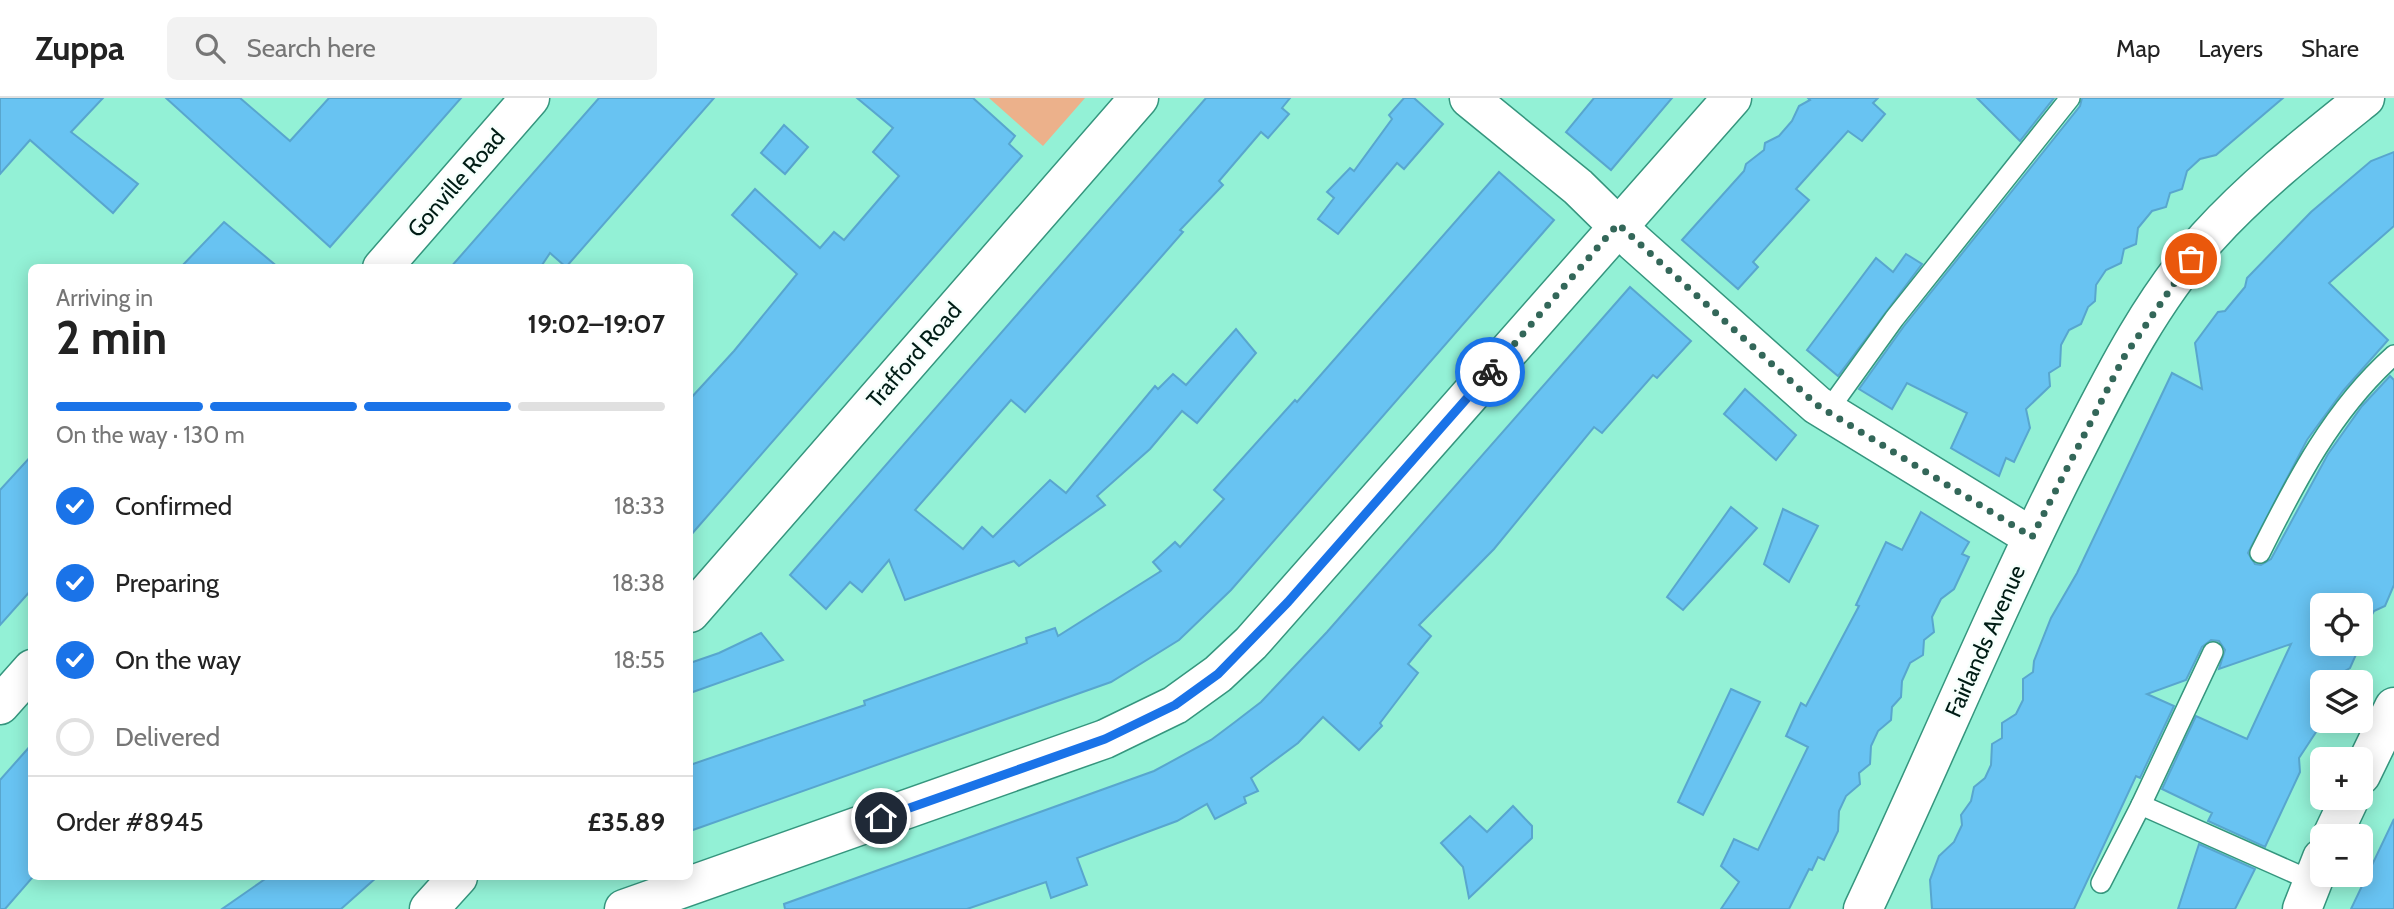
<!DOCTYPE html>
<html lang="en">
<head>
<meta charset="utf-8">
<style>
  body { margin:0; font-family:Cabin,sans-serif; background:#f2f2f2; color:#222; height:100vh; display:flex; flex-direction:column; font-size:26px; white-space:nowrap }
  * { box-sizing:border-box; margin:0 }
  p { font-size:23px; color:#767676 }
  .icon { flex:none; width:38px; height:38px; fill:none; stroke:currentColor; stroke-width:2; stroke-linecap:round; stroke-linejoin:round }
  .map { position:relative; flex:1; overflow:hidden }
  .drawer { position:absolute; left:28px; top:166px; width:665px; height:616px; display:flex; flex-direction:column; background:#fff; border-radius:10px; box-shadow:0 4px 18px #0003 }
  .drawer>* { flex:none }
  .buttons { position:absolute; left:2310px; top:495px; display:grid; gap:14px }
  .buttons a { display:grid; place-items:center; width:63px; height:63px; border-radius:10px; background:#fff; box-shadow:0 4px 18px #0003; font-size:35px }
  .pin { position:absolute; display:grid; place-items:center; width:60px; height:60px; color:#fff; margin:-30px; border:4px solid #fff; border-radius:50%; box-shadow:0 2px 7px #0007 }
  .courier { position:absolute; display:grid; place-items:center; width:70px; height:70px; margin:-35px; border:5px solid #1a73e8; border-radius:50%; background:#fff; color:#222; box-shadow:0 2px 9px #0007 }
  .overview em { font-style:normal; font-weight:700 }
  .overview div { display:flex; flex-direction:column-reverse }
  .overview { display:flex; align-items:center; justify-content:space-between; height:119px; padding:0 28px }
  h1 { font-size:46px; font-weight:700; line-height:52px }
  .bar { display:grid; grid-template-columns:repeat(4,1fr); gap:10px 7px; align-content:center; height:84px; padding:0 28px }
  .bar i { height:9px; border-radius:5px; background:#e0e0e0 }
  .bar .active { background:#1a73e8 }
  .bar p { grid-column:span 4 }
  .line { display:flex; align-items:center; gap:18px; padding:0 28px; border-top:2px solid #e0e0e0 }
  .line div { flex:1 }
  ol { padding:0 28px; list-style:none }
  li { display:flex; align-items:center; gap:21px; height:77px }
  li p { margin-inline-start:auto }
  li .icon { padding:7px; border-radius:50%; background:#1a73e8; color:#fff; stroke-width:4 }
  li:last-child { color:#767676 }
  li i { width:38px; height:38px; border:4px solid #e0e0e0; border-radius:50% }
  header { display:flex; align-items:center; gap:42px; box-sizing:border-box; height:98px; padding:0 35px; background:#fff; border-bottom:2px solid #e0e0e0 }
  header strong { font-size:33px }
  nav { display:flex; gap:38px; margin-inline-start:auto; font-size:24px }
  .search { width:490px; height:63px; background:#f2f2f2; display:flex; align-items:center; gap:18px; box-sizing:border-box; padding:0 24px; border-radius:10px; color:#767676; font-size:26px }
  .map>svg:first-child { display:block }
  .green { fill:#ecb18b }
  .building { fill:#68c3f2; stroke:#58a6ce; stroke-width:2; fill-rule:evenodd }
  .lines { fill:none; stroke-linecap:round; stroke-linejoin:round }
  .service-casing { stroke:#35967e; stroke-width:22 }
  .minor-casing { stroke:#35967e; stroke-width:41 }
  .service { stroke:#fff; stroke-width:19 }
  .minor { stroke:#fff; stroke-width:38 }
  .done { stroke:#336759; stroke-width:7; stroke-dasharray:0 12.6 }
  .route { stroke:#1a73e8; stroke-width:9 }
  .labels { text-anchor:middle; stroke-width:5; stroke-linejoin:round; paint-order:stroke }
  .street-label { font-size:23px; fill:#001c15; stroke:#f6fffc }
</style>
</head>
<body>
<header>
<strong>Zuppa</strong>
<div class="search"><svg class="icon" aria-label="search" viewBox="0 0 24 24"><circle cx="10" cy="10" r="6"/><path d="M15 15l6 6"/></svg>Search here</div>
<nav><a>Map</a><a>Layers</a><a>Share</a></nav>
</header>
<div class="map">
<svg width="2394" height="811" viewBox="0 0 2394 811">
  <rect width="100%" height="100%" fill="#93f1d6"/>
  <path class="green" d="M 989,0 L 1085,0 L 1043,48 Z"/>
  <g class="building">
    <path d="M 0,0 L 103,0 L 71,34 L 138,86 L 113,115 L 30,42 L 0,76 Z"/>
    <path d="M 166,0 L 240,0 L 290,43 L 329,0 L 461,0 L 330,149 Z"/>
    <path d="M 599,0 L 714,0 L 566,169 L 550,155 L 540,170 L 450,170 Z"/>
    <path d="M 857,0 L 973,0 L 1015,38 L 1009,46 L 1022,58 L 690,438 L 690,301 L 734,253 L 797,176 L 732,117 L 755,91 L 820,150 L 834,134 L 844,142 L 899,78 L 873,54 L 893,30 Z"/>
    <path d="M 1206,0 L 1290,0 L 1282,10 L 1289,16 L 1268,40 L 1261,34 L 1219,83 L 1223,87 L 1180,132 L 1183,134 L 1025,314 L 1011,302 L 915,412 L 963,451 L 982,429 L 993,439 L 1050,382 L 1066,395 L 1155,288 L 1158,291 L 1173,276 L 1186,287 L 1236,231 L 1256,255 L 1197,325 L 1182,313 L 1150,351 L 1097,398 L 1105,407 L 1019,468 L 1014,463 L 905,502 L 889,462 L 862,494 L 850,484 L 826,511 L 790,477 Z"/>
    <path d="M 1404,0 L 1414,0 L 1443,26 L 1404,71 L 1397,65 L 1338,136 L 1318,121 L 1334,100 L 1327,94 L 1350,70 L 1354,73 L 1392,21 L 1389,17 Z"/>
    <path d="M 1594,0 L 1672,0 L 1611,72 L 1566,34 Z"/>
    <path d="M 1808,0 L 1878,0 L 1873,5 L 1885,16 L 1862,43 L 1848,33 L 1796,91 L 1809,102 L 1753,164 L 1758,169 L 1738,191 L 1682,142 L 1744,73 L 1746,66 L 1764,52 L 1765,45 L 1779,38 L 1792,23 L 1799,8 L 1810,2 Z"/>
    <path d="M 1977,0 L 2054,0 L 2020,43 Z"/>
    <path d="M 2082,0 L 2283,0 L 2216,57 L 2200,61 L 2187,73 L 2182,91 L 2170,95 L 2166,109 L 2152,113 L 2138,130 L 2136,146 L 2124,151 L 2121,165 L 2106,172 L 2096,187 L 2095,203 L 2088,209 L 2081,226 L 2069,232 L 2061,247 L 2060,268 L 2049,275 L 2050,288 L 2026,311 L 2030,330 L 2014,364 L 2006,360 L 1999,378 L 1951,350 L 1967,315 L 1907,285 L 1892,311 L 1859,291 L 1904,228 L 2080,8 Z"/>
    <path d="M 784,27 L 808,49 L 785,76 L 761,55 Z"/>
    <path d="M 2394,54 L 2394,128 L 2329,185 L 2388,242 L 2343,293 L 2307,342 L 2248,455 L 2255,466 L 2261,467 L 2271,461 L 2328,356 L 2362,308 L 2390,278 L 2394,282 L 2394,487 L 2385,508 L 2374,513 L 2365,529 L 2364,549 L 2358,552 L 2350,570 L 2338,577 L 2335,584 L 2322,584 L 2322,625 L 2299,660 L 2300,674 L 2265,749 L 2208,723 L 2212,715 L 2162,691 L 2196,618 L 2247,641 L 2291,546 L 2219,571 L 2225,552 L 2219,543 L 2211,542 L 2202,549 L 2186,582 L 2147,596 L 2174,608 L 2140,680 L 2136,678 L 2074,811 L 1932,811 L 1930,782 L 1939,758 L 1954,744 L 1962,727 L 1961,717 L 1971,703 L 1974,689 L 1985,680 L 1991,667 L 1992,646 L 2002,640 L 2002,625 L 2016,616 L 2023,602 L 2023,581 L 2033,574 L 2034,563 L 2051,520 L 2077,475 L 2172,275 L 2202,291 L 2195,245 L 2218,214 L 2225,213 L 2245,189 L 2247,180 L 2311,114 L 2371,63 ZM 2322,508 L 2361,508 L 2361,546 L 2322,546 Z"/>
    <path d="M 1499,74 L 1554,122 L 1231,492 L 1179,542 L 1111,584 L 690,733 L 690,667 L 865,607 L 864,603 L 1027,545 L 1026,540 L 1055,530 L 1058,538 L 1161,473 L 1153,464 L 1175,444 L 1180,449 L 1224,401 L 1214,392 L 1295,302 L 1297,304 Z"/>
    <path d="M 224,124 L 279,170 L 180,170 Z"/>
    <path d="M 1906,156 L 1922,166 L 1838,278 L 1807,252 L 1876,160 L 1893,174 Z"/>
    <path d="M 1630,189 L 1691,243 L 1657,280 L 1653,277 L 1602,335 L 1594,329 L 1494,451 L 1419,527 L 1431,538 L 1408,566 L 1418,575 L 1380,625 L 1382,628 L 1359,652 L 1323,619 L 1298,645 L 1251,680 L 1258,693 L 1244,699 L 1246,705 L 1215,721 L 1207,706 L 1177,723 L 1077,760 L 1087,787 L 1051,800 L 1046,784 L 967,811 L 785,811 L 784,806 L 1154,673 L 1211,642 L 1235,624 L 1261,604 L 1327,534 Z"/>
    <path d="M 1745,291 L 1796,337 L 1776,362 L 1724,316 Z"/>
    <path d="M 32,357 L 32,491 L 0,527 L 0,392 Z"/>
    <path d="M 1731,409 L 1757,430 L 1683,512 L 1667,499 Z"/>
    <path d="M 1783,411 L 1818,428 L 1789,484 L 1764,466 Z"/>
    <path d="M 1921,414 L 1969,444 L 1962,456 L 1969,459 L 1954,491 L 1941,501 L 1932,519 L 1934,534 L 1924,542 L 1923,557 L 1910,565 L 1902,583 L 1901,599 L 1892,609 L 1891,622 L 1878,633 L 1871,648 L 1870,666 L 1859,675 L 1860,686 L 1846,698 L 1839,713 L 1838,733 L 1824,762 L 1818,759 L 1812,772 L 1809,771 L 1789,811 L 1721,811 L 1739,784 L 1721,768 L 1734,741 L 1758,752 L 1808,649 L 1786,638 L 1801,605 L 1806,608 L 1859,508 L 1856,507 L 1886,444 L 1902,452 Z"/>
    <path d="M 761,535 L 783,562 L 690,595 L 690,565 L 719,555 Z"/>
    <path d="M 1731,591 L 1760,604 L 1703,717 L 1678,704 Z"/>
    <path d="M 32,646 L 32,780 L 5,811 L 0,811 L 0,682 Z"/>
    <path d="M 1513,708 L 1532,728 L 1532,740 L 1469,800 L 1463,769 L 1441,745 L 1470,718 L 1487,734 Z"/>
    <path d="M 2394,721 L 2394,811 L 2351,811 Z"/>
    <path d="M 2199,746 L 2255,771 L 2235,811 L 2178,811 Z"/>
    <path d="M 268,779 L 377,779 L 341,811 L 222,811 Z"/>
  </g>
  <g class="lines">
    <defs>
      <g id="service">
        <path d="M 1827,314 L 1894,221 L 2070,0"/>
        <path d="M 2260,455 C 2296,383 2333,311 2394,257"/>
        <path d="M 2141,707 L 2213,554"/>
        <path d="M 2101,785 L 2141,707 L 2312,783"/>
      </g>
      <g id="minor">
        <path d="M 1469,0 L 1578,89 L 1634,144 L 1817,307 L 2032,439"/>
        <path d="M 382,170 L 530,0"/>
        <path d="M 690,515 L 1139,0"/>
        <path d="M 0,607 L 32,571"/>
        <path d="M 2361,677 L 2394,609"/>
        <path d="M 2332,738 L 2350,700"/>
        <path d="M 429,811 L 458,779"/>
        <path d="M 624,811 L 1105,641 L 1175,607 L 1218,576 L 1251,545 L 1732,0"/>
        <path d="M 1863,811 C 1933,663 1995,511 2069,365 C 2109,287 2148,206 2207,140 C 2254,88 2310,44 2365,0"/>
        <path d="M 2302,811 L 2322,760"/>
      </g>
    </defs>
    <use href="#service" class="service-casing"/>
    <use href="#minor" class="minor-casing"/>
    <use href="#service" class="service"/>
    <use href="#minor" class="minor"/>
  </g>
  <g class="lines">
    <path class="done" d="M 1490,274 L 1618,126 L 1817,307 L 2032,439 L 2124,259 L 2191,161"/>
    <path class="route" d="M 881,720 L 1105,641 L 1175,607 L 1218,576 L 1288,504 L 1490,274"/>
  </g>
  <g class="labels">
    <g class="street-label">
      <text transform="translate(456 85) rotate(-49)" y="8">Gonville Road</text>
      <text transform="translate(914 257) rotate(-49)" y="8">Trafford Road</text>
      <text transform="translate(1985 543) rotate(-66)" y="8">Fairlands Avenue</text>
    </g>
  </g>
</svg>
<div class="buttons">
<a><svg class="icon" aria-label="locate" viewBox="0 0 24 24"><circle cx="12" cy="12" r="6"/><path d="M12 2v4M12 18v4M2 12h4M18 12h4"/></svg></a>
<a><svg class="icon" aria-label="layers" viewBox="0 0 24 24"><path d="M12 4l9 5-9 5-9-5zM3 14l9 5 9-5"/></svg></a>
<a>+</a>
<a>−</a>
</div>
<div class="pin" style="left:2191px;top:161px;background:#ea580c"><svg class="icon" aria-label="bag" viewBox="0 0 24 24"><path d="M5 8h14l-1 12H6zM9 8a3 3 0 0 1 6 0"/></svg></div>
<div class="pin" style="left:881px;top:720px;background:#1f2937"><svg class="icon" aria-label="home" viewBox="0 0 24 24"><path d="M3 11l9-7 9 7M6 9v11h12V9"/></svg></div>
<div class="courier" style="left:1490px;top:274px"><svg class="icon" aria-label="bike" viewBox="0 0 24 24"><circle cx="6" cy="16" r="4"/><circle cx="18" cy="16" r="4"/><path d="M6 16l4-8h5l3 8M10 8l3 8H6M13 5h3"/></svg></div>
<section class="drawer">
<div class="overview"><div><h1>2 min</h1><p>Arriving in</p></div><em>19:02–19:07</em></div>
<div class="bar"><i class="active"></i><i class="active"></i><i class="active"></i><i></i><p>On the way · 130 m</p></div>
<ol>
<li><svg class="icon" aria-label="check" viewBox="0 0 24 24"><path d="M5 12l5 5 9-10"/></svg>Confirmed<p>18:33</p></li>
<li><svg class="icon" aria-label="check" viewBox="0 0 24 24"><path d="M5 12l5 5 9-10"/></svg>Preparing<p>18:38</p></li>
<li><svg class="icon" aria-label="check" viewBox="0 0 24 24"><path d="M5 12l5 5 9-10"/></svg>On the way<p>18:55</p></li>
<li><i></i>Delivered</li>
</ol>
<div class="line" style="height:91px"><div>Order #8945</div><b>£35.89</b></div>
</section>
</div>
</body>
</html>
